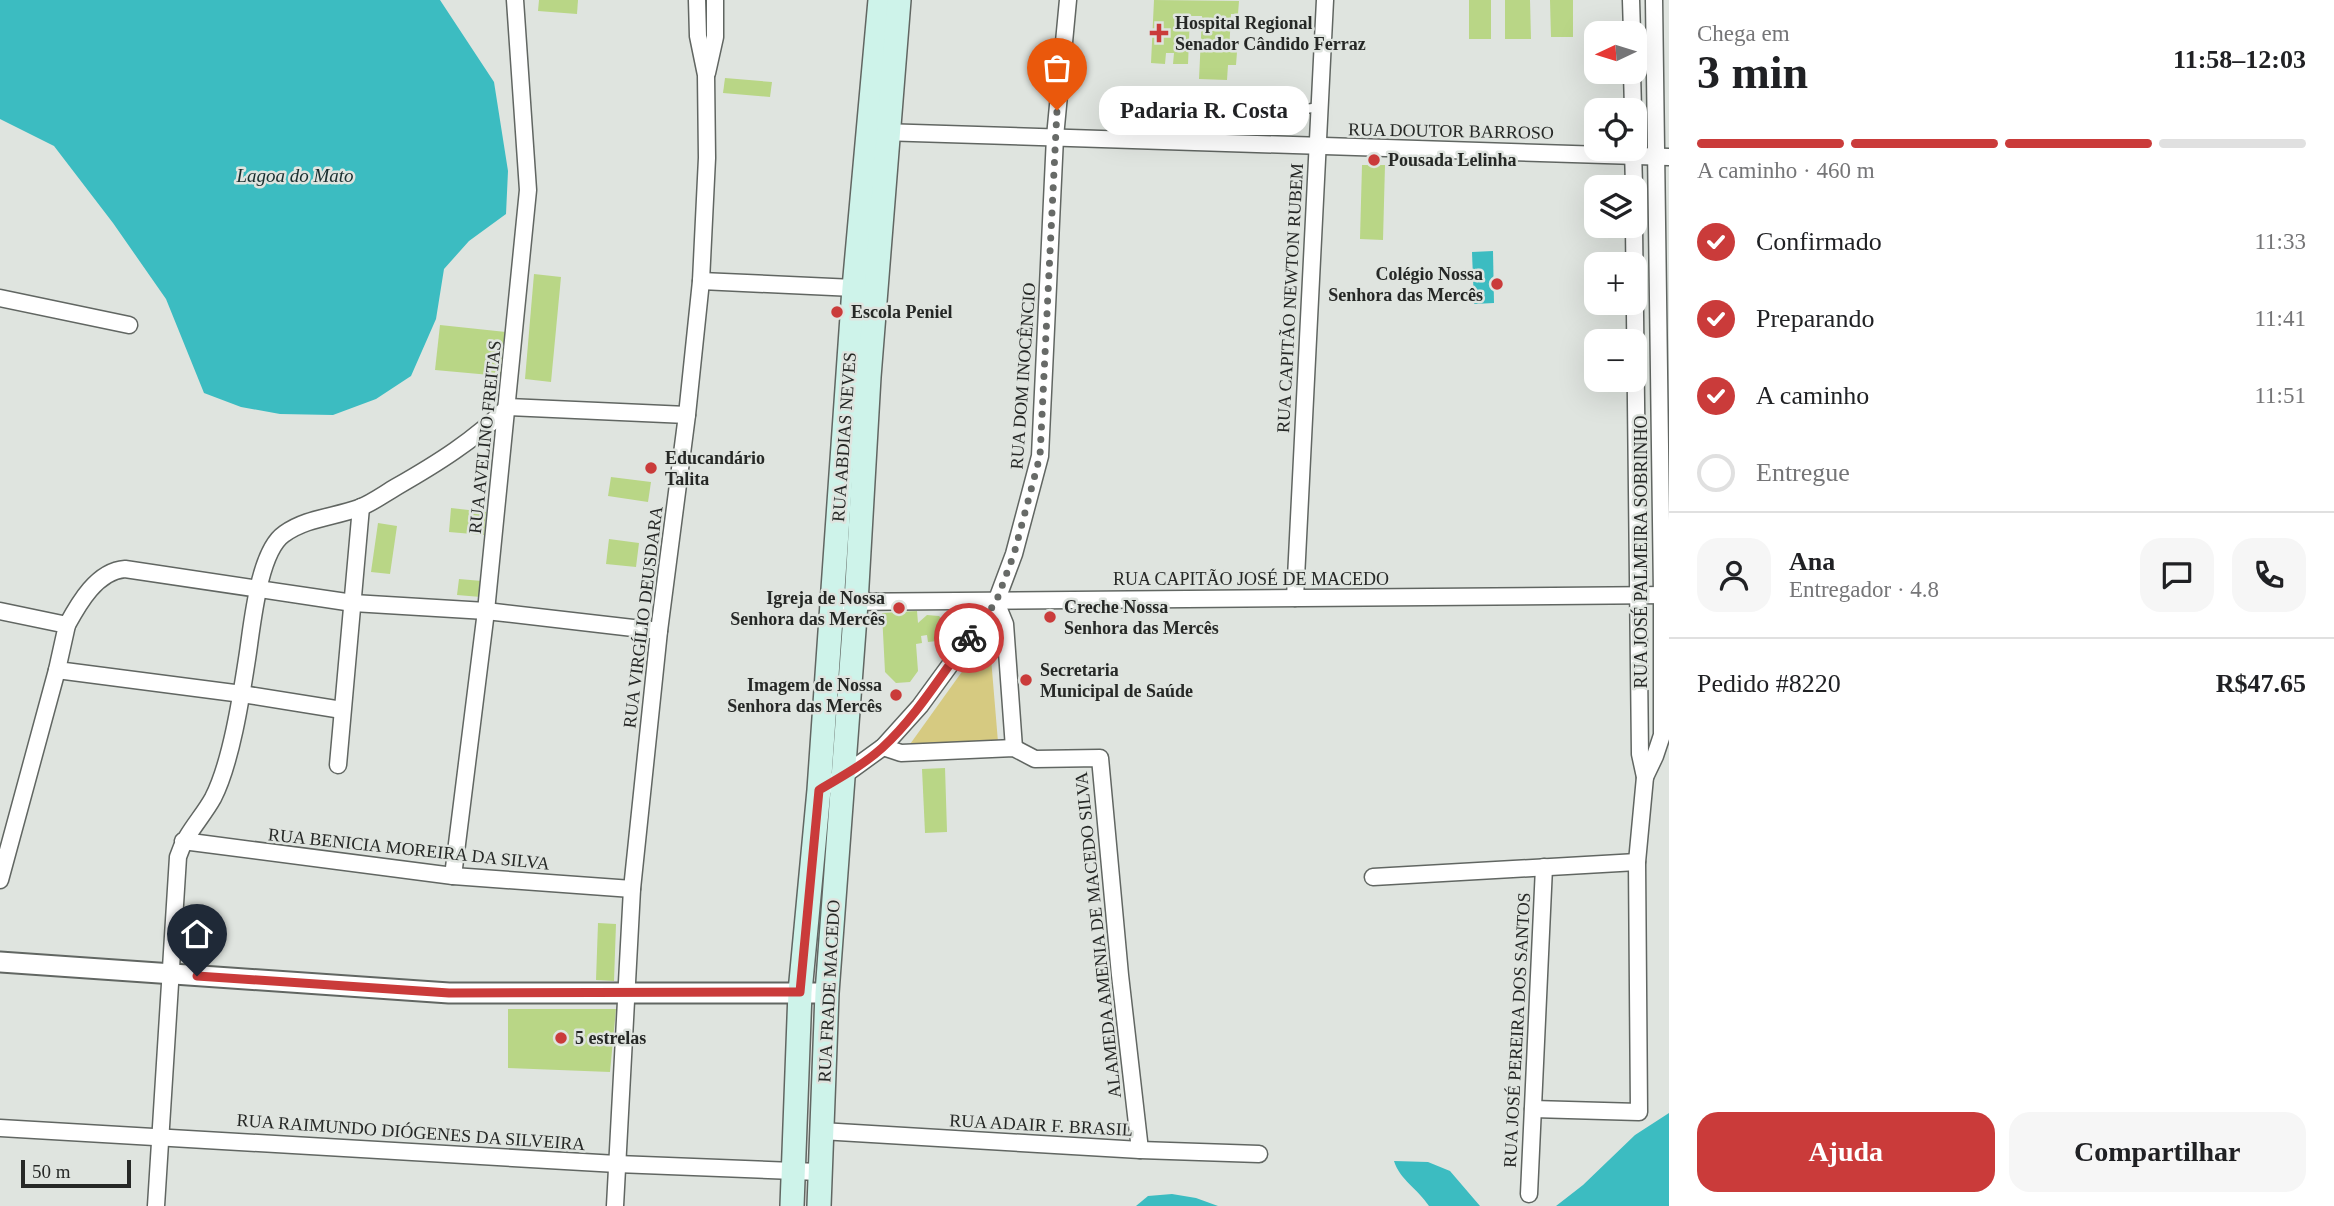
<!DOCTYPE html>
<html lang="pt">
<head>
<meta charset="utf-8">
<style>
  body { margin:0; font-family:"Times New Roman",serif; background:#f6f6f6; color:#202124; height:100vh; display:flex; flex-direction:column; font-size:26px; white-space:nowrap }
  * { box-sizing:border-box; margin:0 }
  p { font-size:23px; color:#757577 }
  .icon { flex:none; width:38px; height:38px; fill:none; stroke:currentColor; stroke-width:2; stroke-linecap:round; stroke-linejoin:round }
  .map { position:relative; flex:1; overflow:hidden }
  .side { display:flex; flex-direction:column; background:#fff; width:665px }
  .side>* { flex:none }
  .needle { width:46px; rotate:266deg }
  .controls { position:absolute; left:1584px; top:21px; display:grid; gap:14px }
  .controls a { display:grid; place-items:center; width:63px; height:63px; border-radius:14px; background:#fff; box-shadow:0 7px 28px #0002; font-size:35px }
  .scale { position:absolute; left:21px; bottom:18px; width:110px; box-sizing:border-box; padding-left:7px; border:4px solid #262826; border-top:0; font-size:19px; line-height:24px; white-space:nowrap; color:#262826; -webkit-text-stroke:5px #dfe4df; paint-order:stroke }
  .pin { position:absolute; display:grid; place-items:center; width:60px; height:60px; color:#fff; margin:-72px -30px; border-radius:50% 50% 50% 0; rotate:-45deg; box-shadow:0 0 7px #0007 }
  .pin .icon { rotate:45deg }
  .courier { position:absolute; display:grid; place-items:center; width:70px; height:70px; margin:-35px; border:5px solid #ca3b3a; border-radius:50%; background:#fff; color:#222; box-shadow:0 2px 9px #0007 }
  .bubble { position:absolute; height:49px; border-radius:21px; background:#fff; box-shadow:0 7px 28px #0002; font-size:23px; font-weight:600; line-height:49px; text-align:center }
  .headline em { font-style:normal; font-weight:600 }
  .headline div { display:flex; flex-direction:column-reverse }
  .headline { display:flex; align-items:center; justify-content:space-between; height:119px; padding:0 28px }
  h1 { font-size:46px; font-weight:600; line-height:52px }
  .bar { display:grid; grid-template-columns:repeat(4,1fr); gap:10px 7px; align-content:center; height:84px; padding:0 28px }
  .bar i { height:9px; border-radius:5px; background:#e0e0e0 }
  .bar .active { background:#ca3b3a }
  .bar p { grid-column:span 4 }
  .line { display:flex; align-items:center; gap:18px; padding:0 28px; border-top:2px solid #e0e0e0 }
  .line div { flex:1 }
  .round { display:grid; place-items:center; flex:none; width:74px; height:74px; border-radius:21px; background:#f6f6f6 }
  ol { padding:0 28px; list-style:none }
  li { display:flex; align-items:center; gap:21px; height:77px }
  li p { margin-inline-start:auto }
  li .icon { padding:7px; border-radius:50%; background:#ca3b3a; color:#fff; stroke-width:4 }
  li:last-child { color:#757577 }
  li i { width:38px; height:38px; border:4px solid #e0e0e0; border-radius:50% }
  .action { display:flex; gap:14px; margin-top:auto; padding:14px 28px }
  .action a { flex:1; height:80px; border-radius:21px; background:#ca3b3a; color:#fff; font-size:28px; font-weight:600; line-height:80px; text-align:center }
  .action a+a { background:#f6f6f6; color:#202124 }
  main { display:flex; flex:1; min-height:0 }
  .map>svg:first-child { display:block }
  .green { fill:#d6ca81 }
  .water { fill:#3cbcc1 }
  .building { fill:#b9d686 }
  .lines { fill:none; stroke-linecap:round; stroke-linejoin:round }
  .service-casing { stroke:#616662; stroke-width:11 }
  .minor-casing { stroke:#616662; stroke-width:19 }
  .tertiary-casing { stroke:#616662; stroke-width:23 }
  .secondary-casing { stroke:#616662; stroke-width:26 }
  .service { stroke:#fff; stroke-width:8 }
  .minor { stroke:#fff; stroke-width:16 }
  .tertiary { stroke:#fff; stroke-width:19 }
  .secondary { stroke:#cef3ea; stroke-width:23 }
  .done { stroke:#676a67; stroke-width:7; stroke-dasharray:0 12.6 }
  .route { stroke:#ca3b3a; stroke-width:9 }
  .poi-dot { fill:#ca3b3a; stroke:#dfe4df; stroke-width:2.5 }
  .labels { text-anchor:middle; stroke-width:5; stroke-linejoin:round; paint-order:stroke }
  .poi-label { font-size:18px; font-weight:bold; fill:#262826; stroke:#dfe4df; text-anchor:start }
  .street-label { font-size:18px; fill:#262826; stroke:#dfe4df }
  .water-label { font-size:19px; font-style:italic; fill:#182d2e; stroke:#dfe4df }
</style>
</head>
<body>
<main>
<div class="map">
<svg width="1669" height="1206" viewBox="0 0 1669 1206">
  <rect width="100%" height="100%" fill="#dfe4df"/>
  <path class="green" d="M 989,634 L 998,742 L 908,747 Z"/>
  <g class="water">
    <path d="M 0,0 L 440,0 L 494,82 L 508,171 L 506,214 L 469,241 L 444,269 L 436,319 L 411,376 L 376,399 L 333,415 L 280,414 L 241,407 L 204,393 L 166,299 L 113,223 L 54,146 L 0,119 Z"/>
    <path d="M 1493,251 L 1494,303 L 1474,304 L 1472,252 Z"/>
    <path d="M 1669,1113 L 1669,1206 L 1556,1206 L 1583,1185 L 1635,1135 Z"/>
    <path d="M 1394,1161 L 1428,1162 L 1450,1171 L 1480,1206 L 1429,1206 C 1418,1189 1400,1180 1394,1161 Z"/>
    <path d="M 1172,1194 L 1196,1198 L 1218,1206 L 1136,1206 L 1148,1196 Z"/>
  </g>
  <g class="building">
    <path d="M 539,0 L 578,0 L 577,14 L 538,11 Z"/>
    <path d="M 1154,0 L 1239,1 L 1238,14 L 1231,14 L 1229,52 L 1237,52 L 1236,65 L 1228,65 L 1227,80 L 1199,79 L 1202,16 L 1190,16 L 1188,64 L 1173,64 L 1174,53 L 1166,53 L 1165,64 L 1151,63 Z"/>
    <rect x="1469" y="0" width="22" height="39"/>
    <path d="M 1505,0 L 1530,0 L 1531,39 L 1505,39 Z"/>
    <path d="M 1550,0 L 1573,0 L 1573,37 L 1551,37 Z"/>
    <path d="M 725,78 L 772,82 L 770,97 L 723,93 Z"/>
    <path d="M 1362,165 L 1385,165 L 1383,240 L 1360,239 Z"/>
    <path d="M 534,274 L 561,277 L 551,382 L 525,379 Z"/>
    <path d="M 440,325 L 506,332 L 501,376 L 435,370 Z"/>
    <path d="M 611,477 L 651,482 L 648,502 L 608,496 Z"/>
    <path d="M 451,508 L 486,512 L 484,535 L 449,532 Z"/>
    <path d="M 378,523 L 397,526 L 390,574 L 371,572 Z"/>
    <path d="M 609,539 L 639,543 L 636,567 L 606,564 Z"/>
    <path d="M 459,579 L 482,581 L 481,597 L 457,595 Z"/>
    <path d="M 917,611 L 918,623 L 927,615 L 939,616 L 944,621 L 945,631 L 940,639 L 937,641 L 928,642 L 927,635 L 921,636 L 922,643 L 916,644 L 918,671 L 910,682 L 896,683 L 885,672 L 882,613 Z"/>
    <path d="M 945,768 L 947,832 L 925,833 L 922,769 Z"/>
    <path d="M 598,923 L 616,924 L 614,981 L 596,980 Z"/>
    <path d="M 508,1009 L 616,1009 L 610,1072 L 508,1068 Z"/>
  </g>
  <g class="lines">
    <defs>
      <path id="service" d="M 1107,113 L 1274,117 L 1299,110 L 1319,107"/>
      <g id="minor">
        <path d="M 1631,0 L 1632,33"/>
        <path d="M 1632,72 L 1633,110"/>
        <path d="M 707,73 L 715,37 L 715,0"/>
        <path d="M 881,132 L 1669,157"/>
        <path d="M 1633,149 L 1634,187"/>
        <path d="M 701,281 L 854,288"/>
        <path d="M 0,298 L 129,325"/>
        <path d="M 1295,598 L 1325,0"/>
        <path d="M 833,602 L 1669,595"/>
        <path d="M 996,602 L 1005,624 L 1014,748"/>
        <path d="M 0,611 L 67,625 L 57,670 L 242,694 L 342,710"/>
        <path d="M 67,625 C 79,603 97,571 125,569 L 353,603 L 486,611 L 659,631"/>
        <path d="M 883,747 L 901,753 L 1014,748 L 1035,759 L 1100,758 L 1120,975 L 1140,1150"/>
        <path d="M 338,765 L 361,507"/>
        <path d="M 1645,777 L 1655,756 L 1662,735 L 1662,595 L 1654,0"/>
        <path d="M 819,790 L 843,776 L 883,747 L 920,706 L 996,602 L 1014,554 L 1040,456 L 1055,137 L 1068,0"/>
        <path d="M 183,841 L 453,876 L 632,889"/>
        <path d="M 453,876 L 486,611 L 528,190 L 515,0"/>
        <path d="M 1373,877 L 1637,862"/>
        <path d="M 0,880 L 57,670"/>
        <path d="M 1533,1109 L 1639,1112 L 1637,862 L 1645,777 L 1640,754 L 1634,226"/>
        <path d="M 0,1128 L 617,1164 L 819,1172"/>
        <path d="M 821,1131 L 1140,1150 L 1259,1154"/>
        <path d="M 1529,1194 L 1544,867"/>
        <path d="M 156,1206 L 178,857 C 185,834 202,818 213,798 C 231,763 241,698 247,659 C 252,628 258,552 284,534 C 306,518 334,517 359,508 C 372,503 384,494 396,487 C 438,463 473,441 508,407 L 687,415"/>
        <path d="M 615,1206 L 632,889 L 659,631 L 687,415 L 701,281 L 707,158 L 706,75 L 698,36 L 697,0"/>
      </g>
      <path id="tertiary" d="M 0,962 L 449,993 L 827,993"/>
      <g id="secondary">
        <path d="M 792,1206 L 800,992 L 819,790 L 854,288 L 880,0"/>
        <path d="M 819,1206 L 827,993 L 856,603 L 869,377 L 899,0"/>
      </g>
    </defs>
    <use href="#service" class="service-casing"/>
    <use href="#minor" class="minor-casing"/>
    <use href="#tertiary" class="tertiary-casing"/>
    <use href="#secondary" class="secondary-casing"/>
    <use href="#service" class="service"/>
    <use href="#minor" class="minor"/>
    <use href="#tertiary" class="tertiary"/>
    <use href="#secondary" class="secondary"/>
  </g>
  <g class="lines">
    <path class="done" d="M 969,638 L 996,602 L 1014,554 L 1040,456 L 1057,110"/>
    <path class="route" d="M 197,976 L 449,993 L 800,992 L 819,790 C 841,777 863,765 882,748 C 916,717 941,675 969,638"/>
  </g>
  <g class="poi-dot">
    <path d="M1155.5 22.5h7v7h7v7h-7v7h-7v-7h-7v-7h7z"/>
    <circle cx="1374" cy="160" r="7"/>
    <circle cx="1497" cy="284" r="7"/>
    <circle cx="837" cy="312" r="7"/>
    <circle cx="651" cy="468" r="7"/>
    <circle cx="899" cy="608" r="7"/>
    <circle cx="1050" cy="617" r="7"/>
    <circle cx="1026" cy="680" r="7"/>
    <circle cx="896" cy="695" r="7"/>
    <circle cx="561" cy="1038" r="7"/>
  </g>
  <g class="labels">
    <g class="poi-label">
      <text x="1175" y="29">Hospital Regional<tspan x="1175" dy="21">Senador Cândido Ferraz</tspan></text>
      <text x="1388" y="166">Pousada Lelinha</text>
      <text x="1483" y="280" text-anchor="end">Colégio Nossa<tspan x="1483" dy="21">Senhora das Mercês</tspan></text>
      <text x="851" y="318">Escola Peniel</text>
      <text x="665" y="464">Educandário<tspan x="665" dy="21">Talita</tspan></text>
      <text x="885" y="604" text-anchor="end">Igreja de Nossa<tspan x="885" dy="21">Senhora das Mercês</tspan></text>
      <text x="1064" y="613">Creche Nossa<tspan x="1064" dy="21">Senhora das Mercês</tspan></text>
      <text x="1040" y="676">Secretaria<tspan x="1040" dy="21">Municipal de Saúde</tspan></text>
      <text x="882" y="691" text-anchor="end">Imagem de Nossa<tspan x="882" dy="21">Senhora das Mercês</tspan></text>
      <text x="575" y="1044">5 estrelas</text>
    </g>
    <g class="street-label">
      <text transform="translate(1451 131) rotate(1)" y="6">RUA DOUTOR BARROSO</text>
      <text transform="translate(1290 298) rotate(-87)" y="6">RUA CAPITÃO NEWTON RUBEM</text>
      <text transform="translate(1023 376) rotate(-86)" y="6">RUA DOM INOCÊNCIO</text>
      <text transform="translate(485 437) rotate(-84)" y="6">RUA AVELINO FREITAS</text>
      <text transform="translate(844 437) rotate(-86)" y="6">RUA ABDIAS NEVES</text>
      <text transform="translate(1641 552) rotate(-90)" y="6">RUA JOSÉ PALMEIRA SOBRINHO</text>
      <text x="1251" y="585">RUA CAPITÃO JOSÉ DE MACEDO</text>
      <text transform="translate(643 617) rotate(-83)" y="6">RUA VIRGÍLIO DEUSDARA</text>
      <text transform="translate(409 849) rotate(6)" y="6">RUA BENICIA MOREIRA DA SILVA</text>
      <text transform="translate(1098 935) rotate(-96)" y="6">ALAMEDA AMENIA DE MACEDO SILVA</text>
      <text transform="translate(829 991) rotate(-87)" y="6">RUA FRADE MACEDO</text>
      <text transform="translate(1517 1030) rotate(-87)" y="6">RUA JOSÉ PEREIRA DOS SANTOS</text>
      <text transform="translate(1041 1125) rotate(3)" y="6">RUA ADAIR F. BRASIL</text>
      <text transform="translate(411 1132) rotate(4)" y="6">RUA RAIMUNDO DIÓGENES DA SILVEIRA</text>
    </g>
    <g class="water-label">
      <text x="295" y="182">Lagoa do Mato</text>
    </g>
  </g>
</svg>
<div class="controls">
<a><svg class="needle" viewBox="-14 -14 28 28"><path d="M0-13l5 13h-10z" fill="#e53935"/><path d="M0 13l5-13h-10z" fill="#757577"/></svg></a>
<a><svg class="icon" aria-label="locate" viewBox="0 0 24 24"><circle cx="12" cy="12" r="6"/><path d="M12 2v4M12 18v4M2 12h4M18 12h4"/></svg></a>
<a><svg class="icon" aria-label="layers" viewBox="0 0 24 24"><path d="M12 4l9 5-9 5-9-5zM3 14l9 5 9-5"/></svg></a>
<a>+</a>
<a>−</a>
</div>
<div class="scale">50 m</div>
<div class="pin" style="left:1057px;top:110px;background:#ea580c"><svg class="icon" aria-label="bag" viewBox="0 0 24 24"><path d="M5 8h14l-1 12H6zM9 8a3 3 0 0 1 6 0"/></svg></div>
<div class="pin" style="left:197px;top:976px;background:#1f2937"><svg class="icon" aria-label="home" viewBox="0 0 24 24"><path d="M3 11l9-7 9 7M6 9v11h12V9"/></svg></div>
<div class="courier" style="left:969px;top:638px"><svg class="icon" aria-label="bike" viewBox="0 0 24 24"><circle cx="6" cy="16" r="4"/><circle cx="18" cy="16" r="4"/><path d="M6 16l4-8h5l3 8M10 8l3 8H6M13 5h3"/></svg></div>
<div class="bubble" style="left:1099px;top:86px;width:210px">Padaria R. Costa</div>
</div>
<section class="side">
<div class="headline"><div><h1>3 min</h1><p>Chega em</p></div><em>11:58–12:03</em></div>
<div class="bar"><i class="active"></i><i class="active"></i><i class="active"></i><i></i><p>A caminho · 460 m</p></div>
<ol>
<li><svg class="icon" aria-label="check" viewBox="0 0 24 24"><path d="M5 12l5 5 9-10"/></svg>Confirmado<p>11:33</p></li>
<li><svg class="icon" aria-label="check" viewBox="0 0 24 24"><path d="M5 12l5 5 9-10"/></svg>Preparando<p>11:41</p></li>
<li><svg class="icon" aria-label="check" viewBox="0 0 24 24"><path d="M5 12l5 5 9-10"/></svg>A caminho<p>11:51</p></li>
<li><i></i>Entregue</li>
</ol>
<div class="line" style="height:126px"><a class="round"><svg class="icon" aria-label="person" viewBox="0 0 24 24"><circle cx="12" cy="8" r="4"/><path d="M4 21q1-7 8-7t8 7"/></svg></a><div><b>Ana</b><p>Entregador · 4.8</p></div><a class="round"><svg class="icon" aria-label="chat" viewBox="0 0 24 24"><path d="M4 5h16v11H9l-5 4z"/></svg></a><a class="round"><svg class="icon" aria-label="phone" viewBox="0 0 24 24"><path d="M5 4h4l2 5-3 2q2 4 5 5l2-3 5 2v4C11 20 4 13 5 4z"/></svg></a></div>
<div class="line" style="height:91px"><div>Pedido #8220</div><b>R$47.65</b></div>
<div class="action"><a>Ajuda</a><a>Compartilhar</a></div>
</section>
</main>
</body>
</html>
